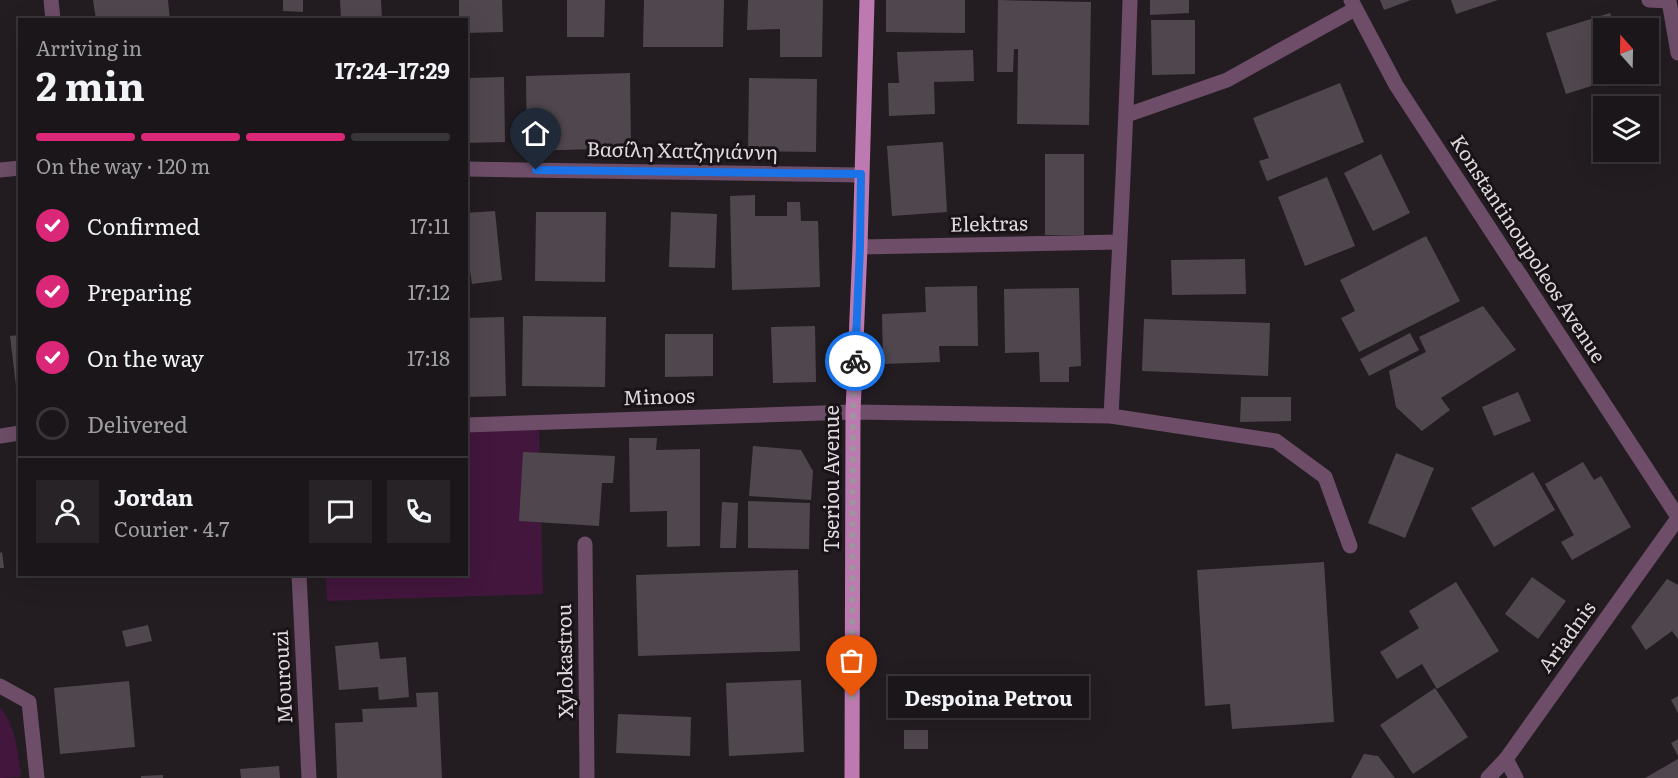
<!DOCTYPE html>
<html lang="en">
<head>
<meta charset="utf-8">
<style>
  body { margin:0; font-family:Literata,serif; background:#272327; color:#f1f3f6; height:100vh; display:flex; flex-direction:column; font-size:22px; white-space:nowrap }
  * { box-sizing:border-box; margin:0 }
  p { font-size:20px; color:#9f9fa2 }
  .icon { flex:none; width:33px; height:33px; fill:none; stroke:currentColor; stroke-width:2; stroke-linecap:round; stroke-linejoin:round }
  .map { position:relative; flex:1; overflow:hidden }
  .drawer { position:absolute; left:18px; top:18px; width:450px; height:558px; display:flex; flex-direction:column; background:#1a161a; border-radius:0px; box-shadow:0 6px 24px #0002,0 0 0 2px #383539 }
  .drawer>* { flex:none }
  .needle { width:39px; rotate:340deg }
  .tools { position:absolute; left:1593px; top:18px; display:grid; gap:12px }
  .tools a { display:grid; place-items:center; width:66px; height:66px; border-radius:0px; background:#1a161a; box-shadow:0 6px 24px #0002,0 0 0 2px #383539; font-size:30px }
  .pin { position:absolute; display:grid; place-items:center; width:51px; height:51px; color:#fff; margin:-62px -26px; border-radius:50% 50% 50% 0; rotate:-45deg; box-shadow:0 0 6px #0007 }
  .pin .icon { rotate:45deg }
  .courier { position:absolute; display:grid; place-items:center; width:60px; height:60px; margin:-30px; border:4px solid #1a73e8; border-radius:50%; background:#fff; color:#222; box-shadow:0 2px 8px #0007 }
  .bubble { position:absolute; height:42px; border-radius:0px; background:#1a161a; box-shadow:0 6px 24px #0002,0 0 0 2px #383539; font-size:20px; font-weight:700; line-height:42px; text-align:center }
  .overview em { font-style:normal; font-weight:700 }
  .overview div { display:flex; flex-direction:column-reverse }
  .overview { display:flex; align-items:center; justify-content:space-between; height:102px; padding:0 18px }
  h1 { font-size:39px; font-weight:700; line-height:45px }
  .bar { display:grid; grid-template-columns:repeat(4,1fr); gap:9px 6px; align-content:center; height:72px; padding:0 18px }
  .bar i { height:8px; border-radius:4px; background:#383539 }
  .bar .selected { background:#db2777 }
  .bar p { grid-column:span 4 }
  .line { display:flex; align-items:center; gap:15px; padding:0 18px; border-top:2px solid #383539 }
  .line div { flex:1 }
  .round { display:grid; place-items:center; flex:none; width:63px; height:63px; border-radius:0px; background:#272327 }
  ol { padding:0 18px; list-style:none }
  li { display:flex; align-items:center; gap:18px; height:66px }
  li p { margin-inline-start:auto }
  li .icon { padding:6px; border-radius:50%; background:#db2777; color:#fff; stroke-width:4 }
  li:last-child { color:#9f9fa2 }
  li i { width:33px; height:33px; border:3px solid #383539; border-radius:50% }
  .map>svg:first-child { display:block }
  .green { fill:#43163d }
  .building { fill:#4f474d }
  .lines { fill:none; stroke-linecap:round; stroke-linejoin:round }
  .minor { stroke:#6d4d67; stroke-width:15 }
  .major { stroke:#bc7ab1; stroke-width:15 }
  .done { stroke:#9c979b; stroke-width:6; stroke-dasharray:0 10.8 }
  .route { stroke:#1a73e8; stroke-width:8 }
  .labels { text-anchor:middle; stroke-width:6; stroke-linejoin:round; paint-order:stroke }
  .street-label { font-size:20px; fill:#ddd9dc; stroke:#191318 }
</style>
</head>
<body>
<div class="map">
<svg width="1678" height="778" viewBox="0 0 1678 778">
  <rect width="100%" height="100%" fill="#231d22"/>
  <g class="green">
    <path d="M 539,429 L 543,594 L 327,601 L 326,575 L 466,574 L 467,432 Z"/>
    <path d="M 0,707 C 16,727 18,752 21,777 L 0,778 Z"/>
  </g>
  <g class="building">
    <path d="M 93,0 L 168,0 L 170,20 L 96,20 Z"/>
    <path d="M 283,0 L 303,0 L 303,12 L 283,11 Z"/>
    <path d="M 340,0 L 381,0 L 382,20 L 341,20 Z"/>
    <path d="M 459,0 L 502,0 L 503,32 L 466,33 L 466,20 L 459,20 Z"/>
    <path d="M 567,0 L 605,0 L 604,37 L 567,37 Z"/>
    <path d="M 644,0 L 724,0 L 723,47 L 643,47 Z"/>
    <path d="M 748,0 L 823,0 L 822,57 L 780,57 L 780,29 L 747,30 Z"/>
    <path d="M 886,0 L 965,0 L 965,33 L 886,32 Z"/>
    <path d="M 998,0 L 1091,2 L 1089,125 L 1017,124 L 1018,49 L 1014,49 L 1013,72 L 997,72 Z"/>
    <path d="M 1150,0 L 1189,0 L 1189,13 L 1150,15 Z"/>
    <path d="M 1380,0 L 1411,0 L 1384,10 Z"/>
    <path d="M 1451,0 L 1498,0 L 1456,14 Z"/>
    <path d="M 1610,13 L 1615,28 L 1604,28 L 1604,74 L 1629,74 L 1566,94 L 1546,33 Z"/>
    <path d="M 1151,20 L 1195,20 L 1195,74 L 1152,75 Z"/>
    <path d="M 973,50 L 974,81 L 934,82 L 935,114 L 889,116 L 888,83 L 899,83 L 897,52 Z"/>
    <path d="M 630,73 L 631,148 L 527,151 L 526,76 Z"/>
    <path d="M 504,77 L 505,142 L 466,143 L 466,93 L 470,93 L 470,78 Z"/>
    <path d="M 749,78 L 817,79 L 816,152 L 748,151 Z"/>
    <path d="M 1340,83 L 1364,142 L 1267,181 L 1259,161 L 1269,158 L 1253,118 Z"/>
    <path d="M 943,142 L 947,212 L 892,216 L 887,146 Z"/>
    <rect x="1045" y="154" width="39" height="81"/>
    <path d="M 1381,154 L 1410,213 L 1373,231 L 1344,173 Z"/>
    <path d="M 1327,177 L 1355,246 L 1305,266 L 1278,197 Z"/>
    <path d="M 755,195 L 755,216 L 787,216 L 787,202 L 800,202 L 801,221 L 818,221 L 820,287 L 732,290 L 730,196 Z"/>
    <path d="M 495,211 L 502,280 L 472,284 L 470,271 L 466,271 L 466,213 Z"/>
    <path d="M 536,212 L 606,212 L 605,282 L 535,281 Z"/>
    <path d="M 671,212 L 717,214 L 715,268 L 669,267 Z"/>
    <path d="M 1426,236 L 1460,301 L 1359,352 L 1341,318 L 1355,311 L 1340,280 Z"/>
    <path d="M 1245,259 L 1246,294 L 1172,295 L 1171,260 Z"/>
    <path d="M 977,286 L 978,346 L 939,346 L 940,362 L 883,364 L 882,314 L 926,312 L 925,287 Z"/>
    <path d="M 1079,288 L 1081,366 L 1069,367 L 1069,382 L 1040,382 L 1039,352 L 1005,353 L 1004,289 Z"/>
    <path d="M 1483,306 L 1516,350 L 1441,398 L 1450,410 L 1422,431 L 1396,407 L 1389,371 L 1426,352 L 1419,337 Z"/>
    <path d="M 523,316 L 606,317 L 605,387 L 522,386 Z"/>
    <path d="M 504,317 L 506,396 L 466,397 L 466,318 Z"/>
    <path d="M 1144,319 L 1270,323 L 1268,376 L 1142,371 Z"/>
    <path d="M 815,326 L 816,382 L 773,383 L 771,327 Z"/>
    <path d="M 1410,333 L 1419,350 L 1369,376 L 1360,359 Z"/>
    <path d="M 665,334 L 713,334 L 713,376 L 665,377 Z"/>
    <path d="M 20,335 L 20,402 L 18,402 L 10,336 Z"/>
    <path d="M 1518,392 L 1531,421 L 1494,436 L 1482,407 Z"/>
    <path d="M 1241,397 L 1291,397 L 1291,421 L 1240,422 Z"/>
    <path d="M 629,438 L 657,438 L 656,450 L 700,449 L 700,546 L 667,547 L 667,511 L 630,512 Z"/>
    <path d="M 753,446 L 801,450 L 813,471 L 811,500 L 749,496 Z"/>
    <path d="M 523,452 L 615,456 L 613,483 L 602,483 L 599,526 L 519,521 Z"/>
    <path d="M 1396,453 L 1434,468 L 1405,538 L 1368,523 Z"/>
    <path d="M 1583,462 L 1594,480 L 1601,476 L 1631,527 L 1572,560 L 1561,542 L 1574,535 L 1545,484 Z"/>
    <path d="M 1533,472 L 1555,510 L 1494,547 L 1471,508 Z"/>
    <path d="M 748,501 L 810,503 L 809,549 L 748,548 Z"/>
    <path d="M 722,502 L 738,503 L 736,548 L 720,548 Z"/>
    <path d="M 2,552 L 4,568 L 0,568 L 0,553 Z"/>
    <path d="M 1324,562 L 1334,722 L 1232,729 L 1230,704 L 1205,706 L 1197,570 Z"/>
    <path d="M 798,570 L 800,651 L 638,656 L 636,575 Z"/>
    <path d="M 1532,577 L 1566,601 L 1538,639 L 1505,614 Z"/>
    <path d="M 1667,579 L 1678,585 L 1678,639 L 1672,631 L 1646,650 L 1631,627 Z"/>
    <path d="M 1456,582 L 1499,651 L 1437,689 L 1422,664 L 1397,679 L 1380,652 L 1419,628 L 1409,611 Z"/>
    <path d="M 148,625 L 152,641 L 126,647 L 122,631 Z"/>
    <path d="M 378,642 L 380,659 L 406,657 L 409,697 L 379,700 L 378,687 L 339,690 L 335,646 Z"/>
    <path d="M 801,680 L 804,752 L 729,756 L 726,683 Z"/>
    <path d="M 129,681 L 135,747 L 60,754 L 54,688 Z"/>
    <path d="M 1435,688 L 1468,737 L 1413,774 L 1380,725 Z"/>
    <path d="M 438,692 L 442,778 L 337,778 L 335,723 L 363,722 L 362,709 L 417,707 L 416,693 Z"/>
    <path d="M 1678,696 L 1678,713 L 1671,700 Z"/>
    <path d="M 618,714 L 691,717 L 690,756 L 616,753 Z"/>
    <rect x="904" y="730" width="24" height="19"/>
    <path d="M 1678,739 L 1678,756 L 1671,743 Z"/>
    <path d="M 1364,754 L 1378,756 L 1395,778 L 1351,778 Z"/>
    <path d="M 1678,759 L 1678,778 L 1645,778 Z"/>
    <path d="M 279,766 L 280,778 L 241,778 L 240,769 Z"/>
    <path d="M 163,775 L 163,778 L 141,778 L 141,776 Z"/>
  </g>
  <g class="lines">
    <g class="minor">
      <path d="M 51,0 L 53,20"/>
      <path d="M 1351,0 L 1396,85 L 1678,517"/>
      <path d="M 1649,0 L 1669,1 L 1678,53"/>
      <path d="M 1127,115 L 1227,80 L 1355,9"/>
      <path d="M 466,169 L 861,175"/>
      <path d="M 0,170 L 20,168"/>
      <path d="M 860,247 L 1119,242"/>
      <path d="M 1111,416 C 1118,277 1126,139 1130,0"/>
      <path d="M 466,425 L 853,412 L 1111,416 L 1276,441 L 1325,477 L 1350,546"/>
      <path d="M 0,436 L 20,433"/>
      <path d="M 585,544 L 587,778"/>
      <path d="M 299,574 L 309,778"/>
      <path d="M 0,686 L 29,702 L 37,778"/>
      <path d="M 1506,759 L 1516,778"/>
      <path d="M 1488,778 L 1506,759 L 1678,518"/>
    </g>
    <path class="major" d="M 852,778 L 853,412 L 860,247 L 867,0"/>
  </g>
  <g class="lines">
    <path class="done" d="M 852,697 L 853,412 L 855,361"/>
    <path class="route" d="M 536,170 L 861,174 L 860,247 L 855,361"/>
  </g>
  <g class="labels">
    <g class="street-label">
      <text transform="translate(682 151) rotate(1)" y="7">Βασίλη Χατζηγιάννη</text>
      <text transform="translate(989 224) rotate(-1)" y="7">Elektras</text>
      <text transform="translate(1528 249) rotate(57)" y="7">Konstantinoupoleos Avenue</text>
      <text transform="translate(659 397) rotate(-2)" y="7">Minoos</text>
      <text transform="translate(832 479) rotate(-90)" y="7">Tseriou Avenue</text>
      <text transform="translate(1567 637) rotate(-54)" y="7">Ariadnis</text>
      <text transform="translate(565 661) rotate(-91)" y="7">Xylokastrou</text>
      <text transform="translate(283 677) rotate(-93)" y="7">Mourouzi</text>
    </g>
  </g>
</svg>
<div class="tools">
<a><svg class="needle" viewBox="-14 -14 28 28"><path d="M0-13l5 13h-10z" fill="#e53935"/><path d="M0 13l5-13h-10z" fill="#9f9fa2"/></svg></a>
<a><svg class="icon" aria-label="layers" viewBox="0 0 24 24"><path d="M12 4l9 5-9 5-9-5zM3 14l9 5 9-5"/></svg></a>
</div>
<div class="pin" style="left:852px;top:697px;background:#ea580c"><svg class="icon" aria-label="bag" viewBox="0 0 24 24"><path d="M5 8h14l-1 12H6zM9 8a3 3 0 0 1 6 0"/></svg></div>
<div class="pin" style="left:536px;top:170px;background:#1f2937"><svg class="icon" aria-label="home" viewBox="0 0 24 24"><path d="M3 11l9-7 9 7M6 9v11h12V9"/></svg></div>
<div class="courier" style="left:855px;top:361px"><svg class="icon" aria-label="bike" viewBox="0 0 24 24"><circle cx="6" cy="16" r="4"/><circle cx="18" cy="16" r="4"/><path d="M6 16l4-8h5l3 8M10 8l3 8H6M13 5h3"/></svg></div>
<div class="bubble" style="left:888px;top:676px;width:201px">Despoina Petrou</div>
<section class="drawer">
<div class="overview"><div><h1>2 min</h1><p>Arriving in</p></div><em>17:24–17:29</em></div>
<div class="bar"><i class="selected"></i><i class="selected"></i><i class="selected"></i><i></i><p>On the way · 120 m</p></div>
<ol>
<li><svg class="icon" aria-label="check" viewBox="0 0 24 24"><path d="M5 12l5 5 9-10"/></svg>Confirmed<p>17:11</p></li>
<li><svg class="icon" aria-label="check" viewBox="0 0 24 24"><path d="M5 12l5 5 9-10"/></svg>Preparing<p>17:12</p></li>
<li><svg class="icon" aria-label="check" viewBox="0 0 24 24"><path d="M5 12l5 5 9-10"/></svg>On the way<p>17:18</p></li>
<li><i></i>Delivered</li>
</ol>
<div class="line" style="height:108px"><a class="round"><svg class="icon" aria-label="person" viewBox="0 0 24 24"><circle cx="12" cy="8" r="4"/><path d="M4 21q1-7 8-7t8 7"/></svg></a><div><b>Jordan</b><p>Courier · 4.7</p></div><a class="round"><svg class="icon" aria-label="chat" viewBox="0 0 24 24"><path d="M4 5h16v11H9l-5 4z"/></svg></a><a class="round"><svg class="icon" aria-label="phone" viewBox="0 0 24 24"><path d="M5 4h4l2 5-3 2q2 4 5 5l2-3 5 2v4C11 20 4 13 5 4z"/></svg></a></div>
</section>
</div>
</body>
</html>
